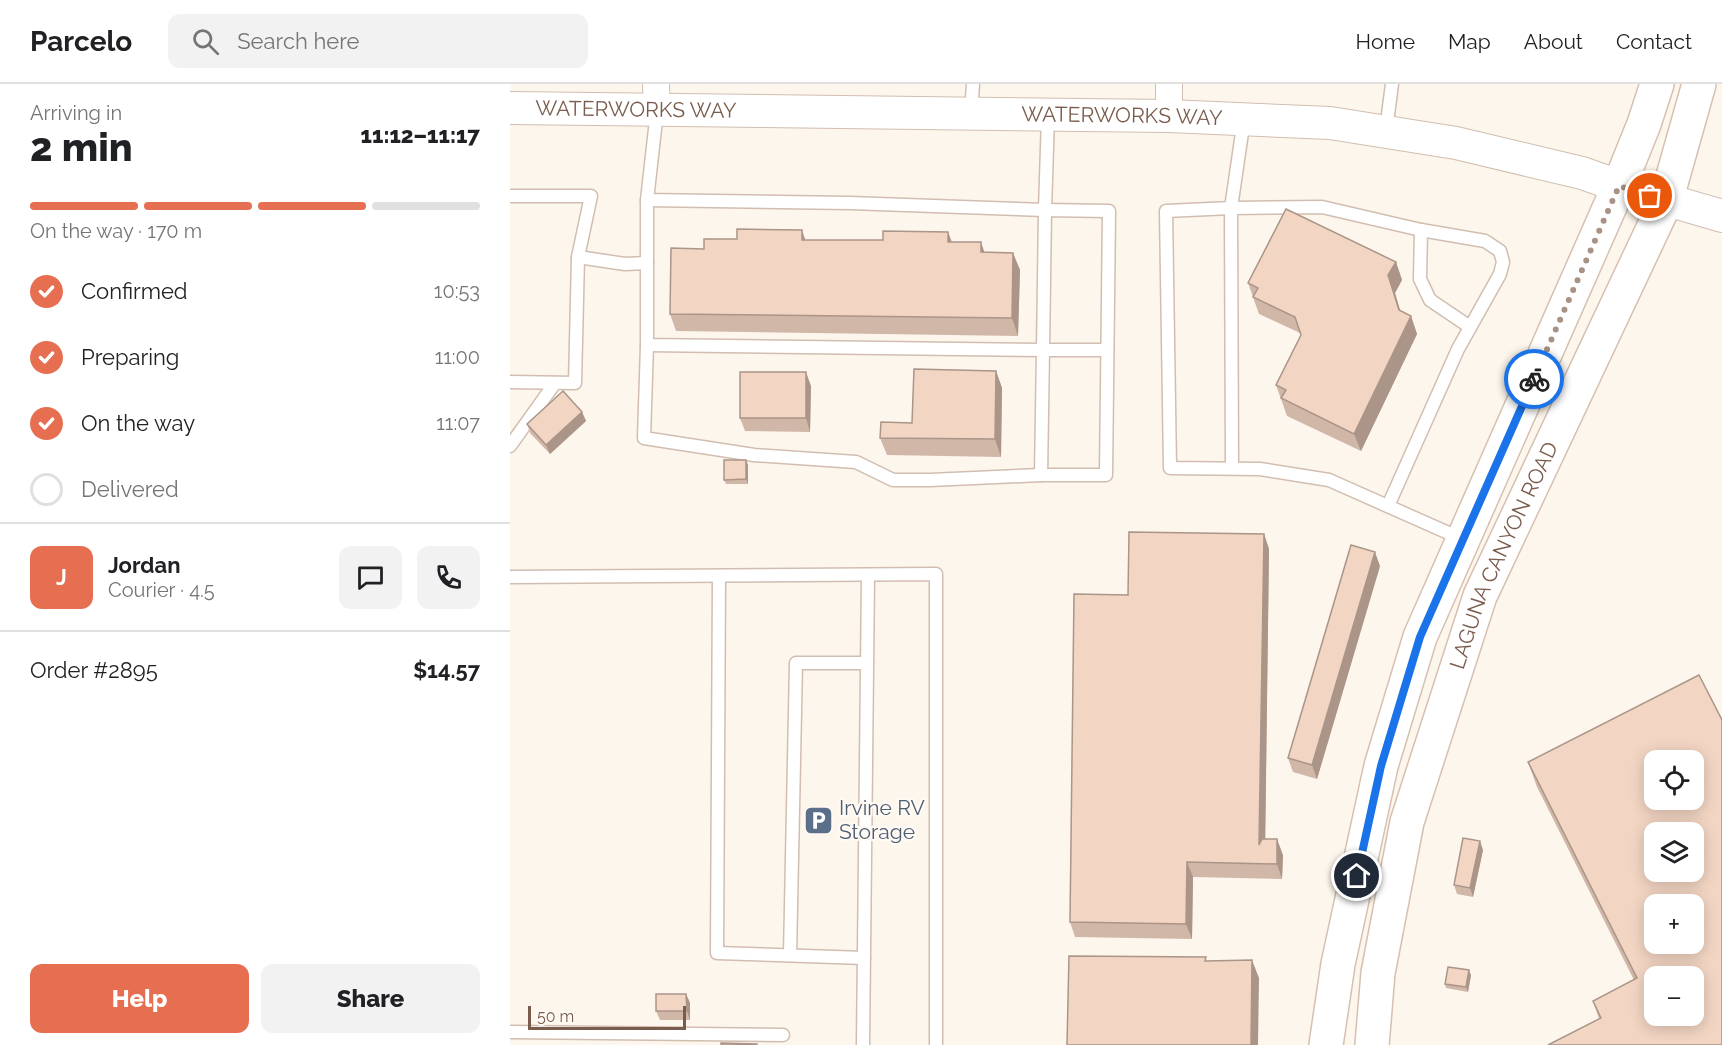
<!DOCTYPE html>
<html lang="en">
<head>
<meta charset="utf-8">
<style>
  body { margin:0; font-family:Raleway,sans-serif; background:#f2f2f2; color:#202124; height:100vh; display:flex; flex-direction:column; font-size:22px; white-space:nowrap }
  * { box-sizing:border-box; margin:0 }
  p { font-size:20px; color:#757577 }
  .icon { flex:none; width:33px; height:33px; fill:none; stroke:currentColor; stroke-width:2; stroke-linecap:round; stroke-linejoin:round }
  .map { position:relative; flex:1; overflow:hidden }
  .details { display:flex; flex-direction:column; background:#fff; width:510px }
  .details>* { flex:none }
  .controls { position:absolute; left:1134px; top:666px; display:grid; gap:12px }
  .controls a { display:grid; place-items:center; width:60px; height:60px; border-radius:12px; background:#fff; box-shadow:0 3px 15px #0003; font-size:30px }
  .scale { position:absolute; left:18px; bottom:15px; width:158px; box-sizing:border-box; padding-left:6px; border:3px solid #7a5c4d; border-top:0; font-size:16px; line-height:21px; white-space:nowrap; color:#7a5c4d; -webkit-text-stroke:4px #fffaf3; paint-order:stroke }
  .pin { position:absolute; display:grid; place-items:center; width:51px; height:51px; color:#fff; margin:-26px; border:3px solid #fff; border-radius:50%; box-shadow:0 2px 6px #0007 }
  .courier { position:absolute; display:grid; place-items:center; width:60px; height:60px; margin:-30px; border:4px solid #1a73e8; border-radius:50%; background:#fff; color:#222; box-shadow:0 2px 8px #0007 }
  .head em { font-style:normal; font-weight:800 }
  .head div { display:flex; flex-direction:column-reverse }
  .head { display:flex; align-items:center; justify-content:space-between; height:102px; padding:0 30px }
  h1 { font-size:39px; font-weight:800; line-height:45px }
  .bar { display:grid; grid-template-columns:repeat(4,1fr); gap:9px 6px; align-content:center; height:72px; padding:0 30px }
  .bar i { height:8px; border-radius:4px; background:#e0e0e0 }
  .bar .on { background:#e76f51 }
  .bar p { grid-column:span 4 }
  .line { display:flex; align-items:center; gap:15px; padding:0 30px; border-top:2px solid #e0e0e0 }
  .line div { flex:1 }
  .round { display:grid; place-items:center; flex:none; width:63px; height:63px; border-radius:12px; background:#f2f2f2 }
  ol { padding:0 30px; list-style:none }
  li { display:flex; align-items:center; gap:18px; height:66px }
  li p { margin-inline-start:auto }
  li .icon { padding:6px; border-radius:50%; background:#e76f51; color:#fff; stroke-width:4 }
  li:last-child { color:#757577 }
  li i { width:33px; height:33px; border:3px solid #e0e0e0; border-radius:50% }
  .button { display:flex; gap:12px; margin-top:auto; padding:12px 30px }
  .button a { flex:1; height:69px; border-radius:12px; background:#e76f51; color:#fff; font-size:24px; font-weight:800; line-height:69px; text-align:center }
  .button a+a { background:#f2f2f2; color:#202124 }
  header { display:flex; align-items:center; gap:36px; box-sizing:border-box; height:84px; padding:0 30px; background:#fff; border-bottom:2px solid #e0e0e0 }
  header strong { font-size:28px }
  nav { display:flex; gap:33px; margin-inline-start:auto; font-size:21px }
  .search { width:420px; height:54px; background:#f2f2f2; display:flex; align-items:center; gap:15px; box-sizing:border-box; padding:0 21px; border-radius:12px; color:#757577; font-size:22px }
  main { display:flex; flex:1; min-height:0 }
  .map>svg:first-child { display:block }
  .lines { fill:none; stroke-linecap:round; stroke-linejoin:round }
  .service-casing { stroke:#d1beb0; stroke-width:15 }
  .minor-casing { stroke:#d1beb0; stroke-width:28 }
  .tertiary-casing { stroke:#d1beb0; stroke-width:34 }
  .secondary-casing { stroke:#d6c0b0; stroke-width:36 }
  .service { stroke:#fff; stroke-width:12 }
  .minor { stroke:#fff; stroke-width:26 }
  .tertiary { stroke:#fff; stroke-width:32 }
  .secondary { stroke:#fff; stroke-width:33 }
  .wall { fill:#d1b7a8 }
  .shaded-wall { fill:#aa9588 }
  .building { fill:#f3d5c3; stroke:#aa9588; stroke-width:1.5; fill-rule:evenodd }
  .done { stroke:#a89285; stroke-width:6; stroke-dasharray:0 10.8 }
  .route { stroke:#1a73e8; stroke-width:8 }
  .labels { text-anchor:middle; stroke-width:4.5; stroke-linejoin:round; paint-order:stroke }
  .street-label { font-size:21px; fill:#7a5c4d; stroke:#fffaf3 }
  .service-label { font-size:21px; fill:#4e5e75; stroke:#fffaf3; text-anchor:start }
</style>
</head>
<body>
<header>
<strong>Parcelo</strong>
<div class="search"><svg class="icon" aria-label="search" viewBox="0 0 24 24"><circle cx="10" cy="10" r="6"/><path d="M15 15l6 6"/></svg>Search here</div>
<nav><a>Home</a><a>Map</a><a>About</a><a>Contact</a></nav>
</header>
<main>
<section class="details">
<div class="head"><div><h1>2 min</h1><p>Arriving in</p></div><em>11:12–11:17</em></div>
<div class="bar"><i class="on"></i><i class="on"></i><i class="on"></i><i></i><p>On the way · 170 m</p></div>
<ol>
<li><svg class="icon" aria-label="check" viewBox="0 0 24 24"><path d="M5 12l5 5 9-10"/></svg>Confirmed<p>10:53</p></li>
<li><svg class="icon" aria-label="check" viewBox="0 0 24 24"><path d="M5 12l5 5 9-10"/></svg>Preparing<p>11:00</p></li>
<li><svg class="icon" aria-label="check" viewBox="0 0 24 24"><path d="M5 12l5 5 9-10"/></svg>On the way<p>11:07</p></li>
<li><i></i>Delivered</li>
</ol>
<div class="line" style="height:108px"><b class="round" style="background:#e76f51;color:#fff">J</b><div><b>Jordan</b><p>Courier · 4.5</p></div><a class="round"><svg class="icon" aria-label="chat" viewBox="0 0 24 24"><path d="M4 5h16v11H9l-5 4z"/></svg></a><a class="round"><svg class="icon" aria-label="phone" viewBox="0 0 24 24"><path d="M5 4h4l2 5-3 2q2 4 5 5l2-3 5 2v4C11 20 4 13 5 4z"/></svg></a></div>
<div class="line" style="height:78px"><div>Order #2895</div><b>$14.57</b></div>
<div class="button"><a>Help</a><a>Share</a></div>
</section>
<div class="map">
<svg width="1212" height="961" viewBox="0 0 1212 961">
  <rect width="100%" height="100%" fill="#fdf6ec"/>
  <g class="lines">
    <defs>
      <g id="service">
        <path d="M 147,27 L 137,116 L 340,119 L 535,126 L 538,32"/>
        <path d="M 461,29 L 463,0"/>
        <path d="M 734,35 L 721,124 L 656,127 L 660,384 L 750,385 L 819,396 L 952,455"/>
        <path d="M 876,46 L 882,0"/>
        <path d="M 0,112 L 81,112 L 68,173 L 65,299 L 0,298"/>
        <path d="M 137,116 L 137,261 L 533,266 L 535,126 L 599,127 L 596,391 L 531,391 L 533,266 L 596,266"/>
        <path d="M 911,146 L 910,195 L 920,216 L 960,243"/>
        <path d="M 68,173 L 115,180 L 137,179"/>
        <path d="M 137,261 L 134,354 L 244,371 L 346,378 L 383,396 L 420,396 L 531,391"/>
        <path d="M 0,362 L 45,299"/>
        <path d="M 722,384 L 721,124 L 812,123 L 911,146 L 975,157 L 990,167 L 993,178 L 990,190 L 948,265 L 878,422"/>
        <path d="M 209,492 L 207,869 L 354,874"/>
        <path d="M 0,493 L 426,490 L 426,961"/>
        <path d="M 280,871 L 286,579 L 357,579"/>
        <path d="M 0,948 L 273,951"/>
        <path d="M 353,961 L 358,491"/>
      </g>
      <g id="minor">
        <path d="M 146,0 L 147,27"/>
        <path d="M 659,32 L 659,0"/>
      </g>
      <g id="tertiary">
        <path id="s1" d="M 0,24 L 659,32 L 820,39 L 946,59 L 1072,89 L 1109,102 L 1212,132"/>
      </g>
      <g id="secondary">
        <path d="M 816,961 L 828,880 L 871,682 L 910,553 L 1109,102 L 1134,40 L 1147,0"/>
        <path id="s2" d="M 862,961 L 868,889 L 897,738 L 970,512 L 1156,117 L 1189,0"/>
      </g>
    </defs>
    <use href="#service" class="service-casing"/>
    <use href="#minor" class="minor-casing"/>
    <use href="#tertiary" class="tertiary-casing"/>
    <use href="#secondary" class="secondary-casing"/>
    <use href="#service" class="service"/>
    <use href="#minor" class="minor"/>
    <use href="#tertiary" class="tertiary"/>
    <use href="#secondary" class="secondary"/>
  </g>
  <g class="wall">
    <path d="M 438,148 L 442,158 L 474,168 L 503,169 L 510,186 L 508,252 L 166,247 L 160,230 L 194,165 L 295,156 L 373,156 Z"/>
    <path d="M 886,178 L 892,196 L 885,209 L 890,227 L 901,232 L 907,250 L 851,367 L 777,332 L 766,301 L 791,251 L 790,249 L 749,230 L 738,199 Z"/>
    <path d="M 486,287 L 492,304 L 491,373 L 377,371 L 370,354 L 402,339 Z"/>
    <path d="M 301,302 L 300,348 L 235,347 L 230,334 Z"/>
    <path d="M 72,328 L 76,337 L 40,370 L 20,349 L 17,340 Z"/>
    <path d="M 238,381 L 238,400 L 216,400 L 214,396 Z"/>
    <path d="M 754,450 L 759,465 L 755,755 L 773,771 L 772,795 L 683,793 L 682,855 L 565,853 L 560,838 L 618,511 Z"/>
    <path d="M 870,482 L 807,695 L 783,688 L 778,674 Z"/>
    <path d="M 1018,678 L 1212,961 L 1089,935 L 1083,917 L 1124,896 L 1027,703 Z"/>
    <path d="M 973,766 L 963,813 L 947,810 L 944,801 Z"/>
    <path d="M 961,891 L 958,908 L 936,904 L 935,900 Z"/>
    <path d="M 176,910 L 180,919 L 180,936 L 150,936 L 146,927 Z"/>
  </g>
  <g class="shaded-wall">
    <path d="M 292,146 L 298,164 L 292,156 Z"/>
    <path d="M 438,148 L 444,165 L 438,158 Z"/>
    <path d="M 471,158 L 477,176 L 471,168 Z"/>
    <path d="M 503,169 L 510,186 L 508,252 L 502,234 Z"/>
    <path d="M 886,178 L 892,196 L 885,209 L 895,243 L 901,232 L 907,250 L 851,367 L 844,350 L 889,226 L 878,191 Z"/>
    <path d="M 486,287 L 492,304 L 491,373 L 485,355 Z"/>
    <path d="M 296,288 L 301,302 L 300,348 L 296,334 Z"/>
    <path d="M 72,328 L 76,337 L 40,370 L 36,361 Z"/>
    <path d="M 236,376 L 238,381 L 238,400 L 236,395 Z"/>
    <path d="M 754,450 L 759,465 L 755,776 L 749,761 Z"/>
    <path d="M 865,468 L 870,482 L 807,695 L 802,681 Z"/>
    <path d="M 767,755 L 773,771 L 772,795 L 767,780 Z"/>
    <path d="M 970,757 L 973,766 L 963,813 L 960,804 Z"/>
    <path d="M 677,778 L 683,793 L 682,855 L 676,840 Z"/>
    <path d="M 742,876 L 749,894 L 748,961 L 741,961 Z"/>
    <path d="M 959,886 L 961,891 L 958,908 L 956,903 Z"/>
    <path d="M 176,910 L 180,919 L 180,936 L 177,927 Z"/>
  </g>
  <g class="building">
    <path d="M 776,125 L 886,178 L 878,191 L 889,226 L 901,232 L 844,350 L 771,314 L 776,306 L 766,301 L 791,251 L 785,233 L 743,213 L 748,204 L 738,199 Z"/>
    <path d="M 227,145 L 292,146 L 292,156 L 373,156 L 373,147 L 438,148 L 438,158 L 471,158 L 471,168 L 503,169 L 502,234 L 160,230 L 161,164 L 194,165 L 194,155 L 227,155 Z"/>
    <path d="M 404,285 L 486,287 L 485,355 L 370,354 L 371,338 L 402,339 Z"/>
    <rect x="230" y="288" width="66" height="46"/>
    <path d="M 53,307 L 72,328 L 36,361 L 17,340 Z"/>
    <path d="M 214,376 L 236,376 L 236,395 L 214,396 Z"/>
    <path d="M 619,448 L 754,450 L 749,761 L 752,755 L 767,755 L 767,780 L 677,778 L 676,840 L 560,838 L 564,510 L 618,511 Z"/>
    <path d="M 841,461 L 865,468 L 802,681 L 778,674 Z"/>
    <path d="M 1189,591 L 1212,636 L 1212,961 L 1038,961 L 1091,934 L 1083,917 L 1127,894 L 1018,678 ZM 1144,676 L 1184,676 L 1184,716 L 1144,716 ZM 1144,748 L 1184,748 L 1184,788 L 1144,788 ZM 1144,820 L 1184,820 L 1184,860 L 1144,860 ZM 1144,892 L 1184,892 L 1184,932 L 1144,932 Z"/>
    <path d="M 953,754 L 970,757 L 960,804 L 944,801 Z"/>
    <path d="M 559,872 L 696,873 L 695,877 L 742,876 L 741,961 L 557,961 Z"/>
    <path d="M 938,883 L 959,886 L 956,903 L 935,900 Z"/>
    <path d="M 146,910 L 176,910 L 177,927 L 146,927 Z"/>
    <path d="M 211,959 L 247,960 L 247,961 L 211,961 Z"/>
  </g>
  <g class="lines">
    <path class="done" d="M 1024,295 L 1109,102 L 1140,112"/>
    <path class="route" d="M 847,792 L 871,682 L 910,553 L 1024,295"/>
  </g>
  <defs>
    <symbol id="parking-square" viewBox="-11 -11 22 22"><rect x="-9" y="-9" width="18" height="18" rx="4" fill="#5c6f8a" stroke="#fffaf3"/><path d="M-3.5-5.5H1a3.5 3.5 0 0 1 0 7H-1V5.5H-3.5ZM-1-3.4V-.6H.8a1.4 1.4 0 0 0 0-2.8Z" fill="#fff"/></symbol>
  </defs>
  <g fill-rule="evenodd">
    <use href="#parking-square" x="292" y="720" width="33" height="33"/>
  </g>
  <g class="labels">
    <g class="street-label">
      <text dy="7" stroke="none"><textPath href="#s1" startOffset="126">WATERWORKS WAY</textPath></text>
      <text dy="7" stroke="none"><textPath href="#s1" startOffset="612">WATERWORKS WAY</textPath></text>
      <text dy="7" stroke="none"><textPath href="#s2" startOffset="510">LAGUNA CANYON ROAD</textPath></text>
    </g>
    <g class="service-label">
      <text x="329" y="731">Irvine RV<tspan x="329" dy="24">Storage</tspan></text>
    </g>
  </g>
</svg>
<div class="controls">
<a><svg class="icon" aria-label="locate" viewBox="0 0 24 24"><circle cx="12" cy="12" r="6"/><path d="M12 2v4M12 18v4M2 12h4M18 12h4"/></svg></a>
<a><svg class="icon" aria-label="layers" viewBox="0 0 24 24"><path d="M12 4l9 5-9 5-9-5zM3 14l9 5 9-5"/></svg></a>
<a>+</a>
<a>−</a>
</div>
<div class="scale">50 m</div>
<div class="pin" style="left:1140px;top:112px;background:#ea580c"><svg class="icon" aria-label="bag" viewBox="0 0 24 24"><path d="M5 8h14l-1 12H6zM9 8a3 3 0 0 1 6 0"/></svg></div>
<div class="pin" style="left:847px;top:792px;background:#1f2937"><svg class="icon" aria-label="home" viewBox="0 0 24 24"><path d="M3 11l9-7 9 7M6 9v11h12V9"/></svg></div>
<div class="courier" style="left:1024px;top:295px"><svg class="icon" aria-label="bike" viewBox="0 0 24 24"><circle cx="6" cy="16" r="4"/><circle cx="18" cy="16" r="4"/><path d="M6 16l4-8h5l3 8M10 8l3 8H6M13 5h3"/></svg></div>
</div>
</main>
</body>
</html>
